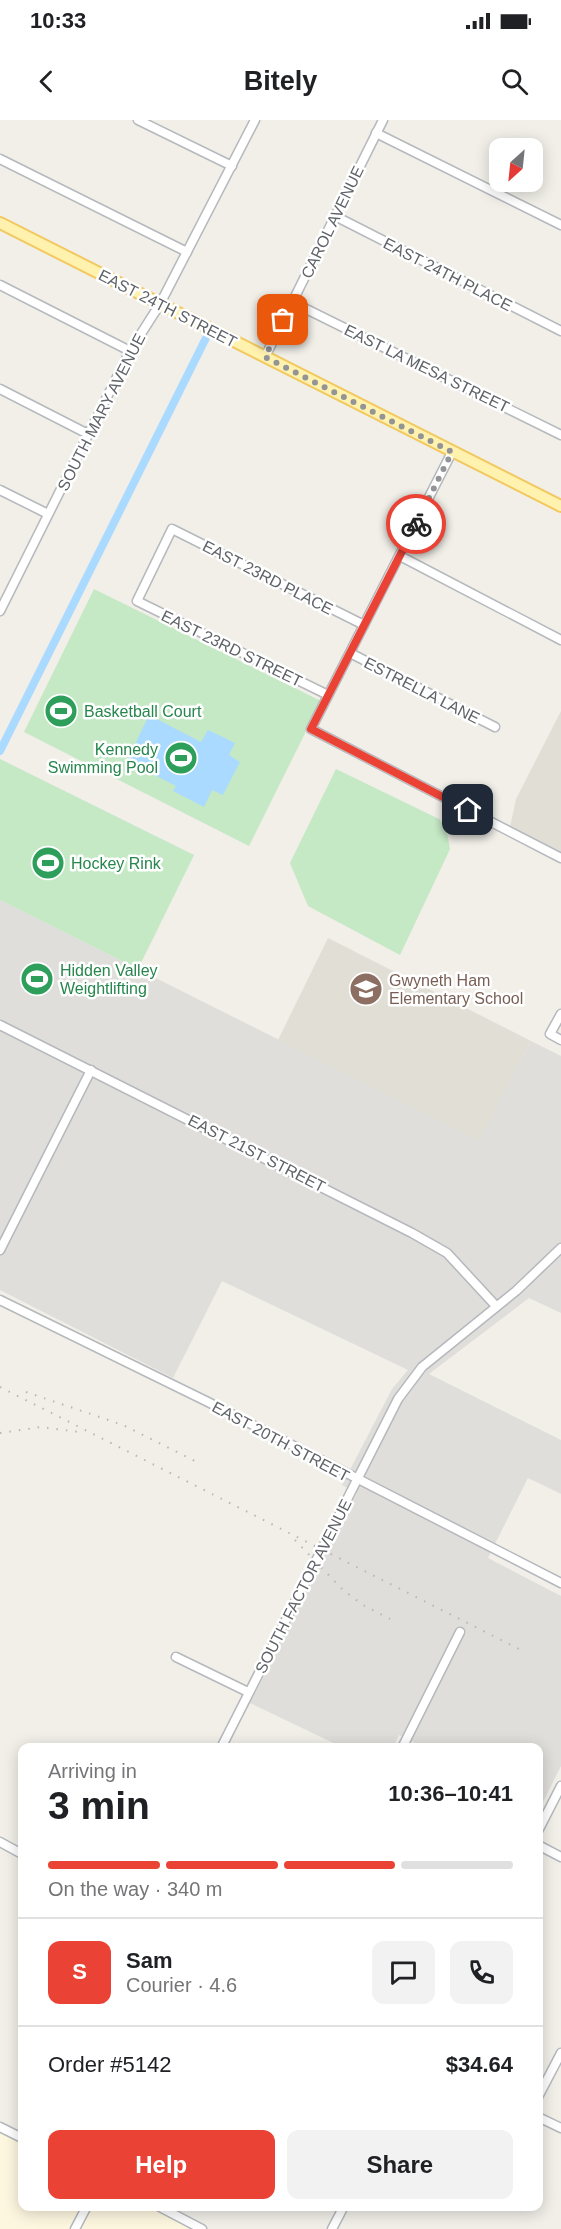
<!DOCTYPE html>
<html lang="en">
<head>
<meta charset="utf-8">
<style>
  body { margin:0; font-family:Arial,sans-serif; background:#f2f2f2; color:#202124; height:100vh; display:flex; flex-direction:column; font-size:22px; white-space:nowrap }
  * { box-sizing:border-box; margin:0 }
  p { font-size:20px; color:#757577 }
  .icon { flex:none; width:33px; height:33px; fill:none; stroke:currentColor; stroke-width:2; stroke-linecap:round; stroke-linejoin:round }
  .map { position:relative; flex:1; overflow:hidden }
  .drawer { position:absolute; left:18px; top:1623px; width:525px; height:468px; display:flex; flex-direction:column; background:#fff; border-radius:12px; box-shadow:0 3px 15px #0003 }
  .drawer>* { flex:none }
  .needle { width:39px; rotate:207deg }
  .fabs { position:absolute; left:489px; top:18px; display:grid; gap:12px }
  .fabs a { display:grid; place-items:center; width:54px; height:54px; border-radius:12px; background:#fff; box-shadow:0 3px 15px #0003; font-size:30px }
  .pin { position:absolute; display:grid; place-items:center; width:51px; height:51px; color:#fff; margin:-26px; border-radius:12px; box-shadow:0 3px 9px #0006 }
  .courier { position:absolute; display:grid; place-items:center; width:60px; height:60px; margin:-30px; border:4px solid #ea4335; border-radius:50%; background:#fff; color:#222; box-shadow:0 2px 8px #0007 }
  .headline em { font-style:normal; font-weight:700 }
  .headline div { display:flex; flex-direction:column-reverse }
  .headline { display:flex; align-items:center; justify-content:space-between; height:102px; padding:0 30px }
  h1 { font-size:39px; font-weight:700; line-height:45px }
  .bar { display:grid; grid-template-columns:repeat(4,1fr); gap:9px 6px; align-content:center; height:72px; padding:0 30px }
  .bar i { height:8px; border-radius:4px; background:#e0e0e0 }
  .bar .active { background:#ea4335 }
  .bar p { grid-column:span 4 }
  .line { display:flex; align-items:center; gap:15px; padding:0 30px; border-top:2px solid #e0e0e0 }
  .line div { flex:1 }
  .round { display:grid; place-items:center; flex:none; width:63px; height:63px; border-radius:12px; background:#f2f2f2 }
  .primary-button { display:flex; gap:12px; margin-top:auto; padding:12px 30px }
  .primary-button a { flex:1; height:69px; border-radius:12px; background:#ea4335; color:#fff; font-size:24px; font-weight:700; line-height:69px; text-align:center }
  .primary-button a+a { background:#f2f2f2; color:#202124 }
  .status { display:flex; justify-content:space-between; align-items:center; height:42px; padding:0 30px; background:#fff; direction:ltr }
  .status svg { height:16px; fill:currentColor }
  header { display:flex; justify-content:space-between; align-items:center; height:78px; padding:0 30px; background:#fff; font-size:27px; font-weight:700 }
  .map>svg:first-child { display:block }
  .commercial { fill:#fef7e0 }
  .industrial { fill:#e0deda }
  .education { fill:#e1ded6 }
  .green { fill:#c5e8c5 }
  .water { fill:#aadaff }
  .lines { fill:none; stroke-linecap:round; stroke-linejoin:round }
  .canal { stroke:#aadaff; stroke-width:8 }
  .minor-casing { stroke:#b5b8bc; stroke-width:11 }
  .major-casing { stroke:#f2c960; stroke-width:14 }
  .minor { stroke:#fff; stroke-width:8 }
  .major { stroke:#fff2af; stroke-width:10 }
  .rail { stroke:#b6b7b8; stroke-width:2; stroke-dasharray:1.5 8; stroke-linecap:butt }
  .done { stroke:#929495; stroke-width:6; stroke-dasharray:0 10.8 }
  .route { stroke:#ea4335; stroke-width:8 }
  .labels { text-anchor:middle; stroke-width:5; stroke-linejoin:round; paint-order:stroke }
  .street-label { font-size:16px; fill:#5f6368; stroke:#fff }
  .leisure-label { font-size:16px; fill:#27864d; stroke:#fff; text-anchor:start }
  .education-label { font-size:16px; fill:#785e54; stroke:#fff; text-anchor:start }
</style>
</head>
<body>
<div class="status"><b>10:33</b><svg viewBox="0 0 49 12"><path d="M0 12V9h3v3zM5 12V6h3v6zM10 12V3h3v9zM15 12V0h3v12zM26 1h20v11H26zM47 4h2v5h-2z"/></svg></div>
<header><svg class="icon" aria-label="back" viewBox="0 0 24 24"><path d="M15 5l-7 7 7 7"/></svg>Bitely<svg class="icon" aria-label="search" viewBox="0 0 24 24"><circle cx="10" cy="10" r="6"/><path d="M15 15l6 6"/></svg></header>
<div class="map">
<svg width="561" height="2109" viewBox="0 0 561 2109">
  <rect width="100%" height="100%" fill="#f1efe8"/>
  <path class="commercial" d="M 0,2002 L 22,2014 L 22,2086 L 157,2087 L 202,2109 L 0,2109 Z"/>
  <path class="industrial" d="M 0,780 L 479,1020 L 531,921 L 561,936 L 561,1193 L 529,1178 L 429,1254 L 561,1320 L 561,1374 L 528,1358 L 488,1438 L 561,1476 L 561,1646 L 541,1686 L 538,1685 L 538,1628 L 423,1627 L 399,1615 L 393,1627 L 342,1627 L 250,1583 L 357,1373 L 342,1365 L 392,1269 L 408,1250 L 222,1161 L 173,1258 L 0,1170 Z"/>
  <g class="education">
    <path d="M 561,591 L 561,738 L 509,712 L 516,679 Z"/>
    <path d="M 328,818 L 531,921 L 479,1021 L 278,920 Z"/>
  </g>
  <g class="green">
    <path d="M 94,469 L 321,581 L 249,726 L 24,612 Z"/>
    <path d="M 0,639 L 194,735 L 138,849 L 0,780 Z"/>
    <path d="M 336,649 L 439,699 L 446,708 L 450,729 L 400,835 L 308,786 L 290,743 Z"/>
  </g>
  <path class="water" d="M 149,595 L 201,622 L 208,610 L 235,623 L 229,635 L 240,642 L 223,675 L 212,670 L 204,687 L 173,671 L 176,666 L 127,641 Z"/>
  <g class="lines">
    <path class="canal" d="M 0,631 L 210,210"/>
    <defs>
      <g id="minor">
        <path d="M 138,0 L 232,46"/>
        <path d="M 376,13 L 561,105"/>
        <path d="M 0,39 L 187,132"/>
        <path d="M 335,96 L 561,211"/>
        <path d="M 0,165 L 130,231"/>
        <path d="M 292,182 L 561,315"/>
        <path d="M 265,237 L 383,0"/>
        <path d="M 0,269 L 88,314"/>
        <path d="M 452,332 L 311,609 L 561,738"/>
        <path d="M 0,370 L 48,394"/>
        <path d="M 400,436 L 561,520"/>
        <path d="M 0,491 L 130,231 L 160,184 L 255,0"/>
        <path d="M 350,533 L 495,607"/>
        <path d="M 328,575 L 137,481 L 172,409 L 364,505"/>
        <path d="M 561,894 L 550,914 L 561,920"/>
        <path d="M 0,905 L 412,1113 L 447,1133 L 496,1186"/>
        <path d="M 0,1130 L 91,950"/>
        <path d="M 0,1180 L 208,1282 L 561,1463"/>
        <path d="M 176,1537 L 248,1572"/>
        <path d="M 221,1628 L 398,1279 L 422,1247 L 516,1171 L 561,1128"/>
        <path d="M 402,1628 L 460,1512"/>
        <path d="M 538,1711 L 561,1666"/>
        <path d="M 0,1722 L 22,1734"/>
        <path d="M 538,1725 L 561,1737"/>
        <path d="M 538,1977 L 561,1933"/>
        <path d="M 538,1997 L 561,2008"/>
        <path d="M 0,2007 L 22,2018"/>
        <path d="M 158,2086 L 202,2109"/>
        <path d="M 75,2109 L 87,2086"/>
        <path d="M 332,2109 L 344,2086"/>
      </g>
      <path id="major" d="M 0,103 L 561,386"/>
    </defs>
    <use href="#minor" class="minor-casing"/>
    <use href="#major" class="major-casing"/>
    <use href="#minor" class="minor"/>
    <use href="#major" class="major"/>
    <g class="rail">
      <path d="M 0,1267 L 523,1531"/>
      <path d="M 26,1272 L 123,1305 L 199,1343"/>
      <path d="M 0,1313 L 41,1307 L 80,1312"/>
      <path d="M 295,1420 L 343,1470 L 363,1485 L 390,1499"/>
    </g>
  </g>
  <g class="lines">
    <path class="done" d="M 283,200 L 265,237 L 452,332 L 416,404"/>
    <path class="route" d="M 416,404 L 311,609 L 468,690"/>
  </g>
  <defs>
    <symbol id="stadium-disc" viewBox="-11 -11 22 22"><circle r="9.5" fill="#2e9e5b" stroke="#fff"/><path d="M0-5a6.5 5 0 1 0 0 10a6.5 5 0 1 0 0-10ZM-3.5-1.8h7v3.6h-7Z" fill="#fff"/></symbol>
    <symbol id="school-disc" viewBox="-11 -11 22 22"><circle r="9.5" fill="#8d6e63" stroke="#fff"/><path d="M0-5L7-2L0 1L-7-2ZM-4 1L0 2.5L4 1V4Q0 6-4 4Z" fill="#fff"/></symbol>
  </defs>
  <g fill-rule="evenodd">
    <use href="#stadium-disc" x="42" y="572" width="38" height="38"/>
    <use href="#stadium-disc" x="162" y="619" width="38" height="38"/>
    <use href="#stadium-disc" x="29" y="724" width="38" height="38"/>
    <use href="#stadium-disc" x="18" y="840" width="38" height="38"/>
    <use href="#school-disc" x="347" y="850" width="38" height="38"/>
  </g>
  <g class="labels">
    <g class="street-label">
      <text transform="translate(332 102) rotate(-64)" y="6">CAROL AVENUE</text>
      <text transform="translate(448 154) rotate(27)" y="6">EAST 24TH PLACE</text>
      <text transform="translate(168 188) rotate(27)" y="6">EAST 24TH STREET</text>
      <text transform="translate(427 248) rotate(26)" y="6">EAST LA MESA STREET</text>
      <text transform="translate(101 292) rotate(-63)" y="6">SOUTH MARY AVENUE</text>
      <text transform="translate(268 457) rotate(27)" y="6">EAST 23RD PLACE</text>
      <text transform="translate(232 528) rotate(26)" y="6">EAST 23RD STREET</text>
      <text transform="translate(422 570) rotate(27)" y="6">ESTRELLA LANE</text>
      <text transform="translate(257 1033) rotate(27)" y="6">EAST 21ST STREET</text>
      <text transform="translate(281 1321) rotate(28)" y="6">EAST 20TH STREET</text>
      <text transform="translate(303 1466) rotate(-63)" y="6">SOUTH FACTOR AVENUE</text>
    </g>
    <g class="leisure-label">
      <text x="84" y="597">Basketball Court</text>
      <text x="158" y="635" text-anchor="end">Kennedy<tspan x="158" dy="18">Swimming Pool</tspan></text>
      <text x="71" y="749">Hockey Rink</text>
      <text x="60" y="856">Hidden Valley<tspan x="60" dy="18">Weightlifting</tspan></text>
    </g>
    <g class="education-label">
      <text x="389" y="866">Gwyneth Ham<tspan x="389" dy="18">Elementary School</tspan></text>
    </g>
  </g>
</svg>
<div class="fabs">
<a><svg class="needle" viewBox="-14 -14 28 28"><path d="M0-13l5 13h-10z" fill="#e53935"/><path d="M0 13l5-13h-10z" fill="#757577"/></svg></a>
</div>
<div class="pin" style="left:283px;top:200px;background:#ea580c"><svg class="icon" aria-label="bag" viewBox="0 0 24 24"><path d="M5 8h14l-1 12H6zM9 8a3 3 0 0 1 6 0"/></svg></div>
<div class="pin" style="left:468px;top:690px;background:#1f2937"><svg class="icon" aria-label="home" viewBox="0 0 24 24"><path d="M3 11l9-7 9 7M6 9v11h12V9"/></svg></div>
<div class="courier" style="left:416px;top:404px"><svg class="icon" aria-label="bike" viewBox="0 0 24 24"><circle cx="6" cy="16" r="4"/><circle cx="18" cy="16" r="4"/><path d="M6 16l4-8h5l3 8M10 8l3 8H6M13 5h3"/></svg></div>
<section class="drawer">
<div class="headline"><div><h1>3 min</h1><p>Arriving in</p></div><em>10:36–10:41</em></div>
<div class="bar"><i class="active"></i><i class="active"></i><i class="active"></i><i></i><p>On the way · 340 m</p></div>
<div class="line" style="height:108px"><b class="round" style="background:#ea4335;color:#fff">S</b><div><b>Sam</b><p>Courier · 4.6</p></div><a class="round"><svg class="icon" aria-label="chat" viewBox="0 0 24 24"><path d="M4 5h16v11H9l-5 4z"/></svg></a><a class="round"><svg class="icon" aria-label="phone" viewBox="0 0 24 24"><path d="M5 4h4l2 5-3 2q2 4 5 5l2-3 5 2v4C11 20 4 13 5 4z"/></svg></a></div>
<div class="line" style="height:78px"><div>Order #5142</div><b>$34.64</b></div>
<div class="primary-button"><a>Help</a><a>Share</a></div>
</section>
</div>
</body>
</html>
